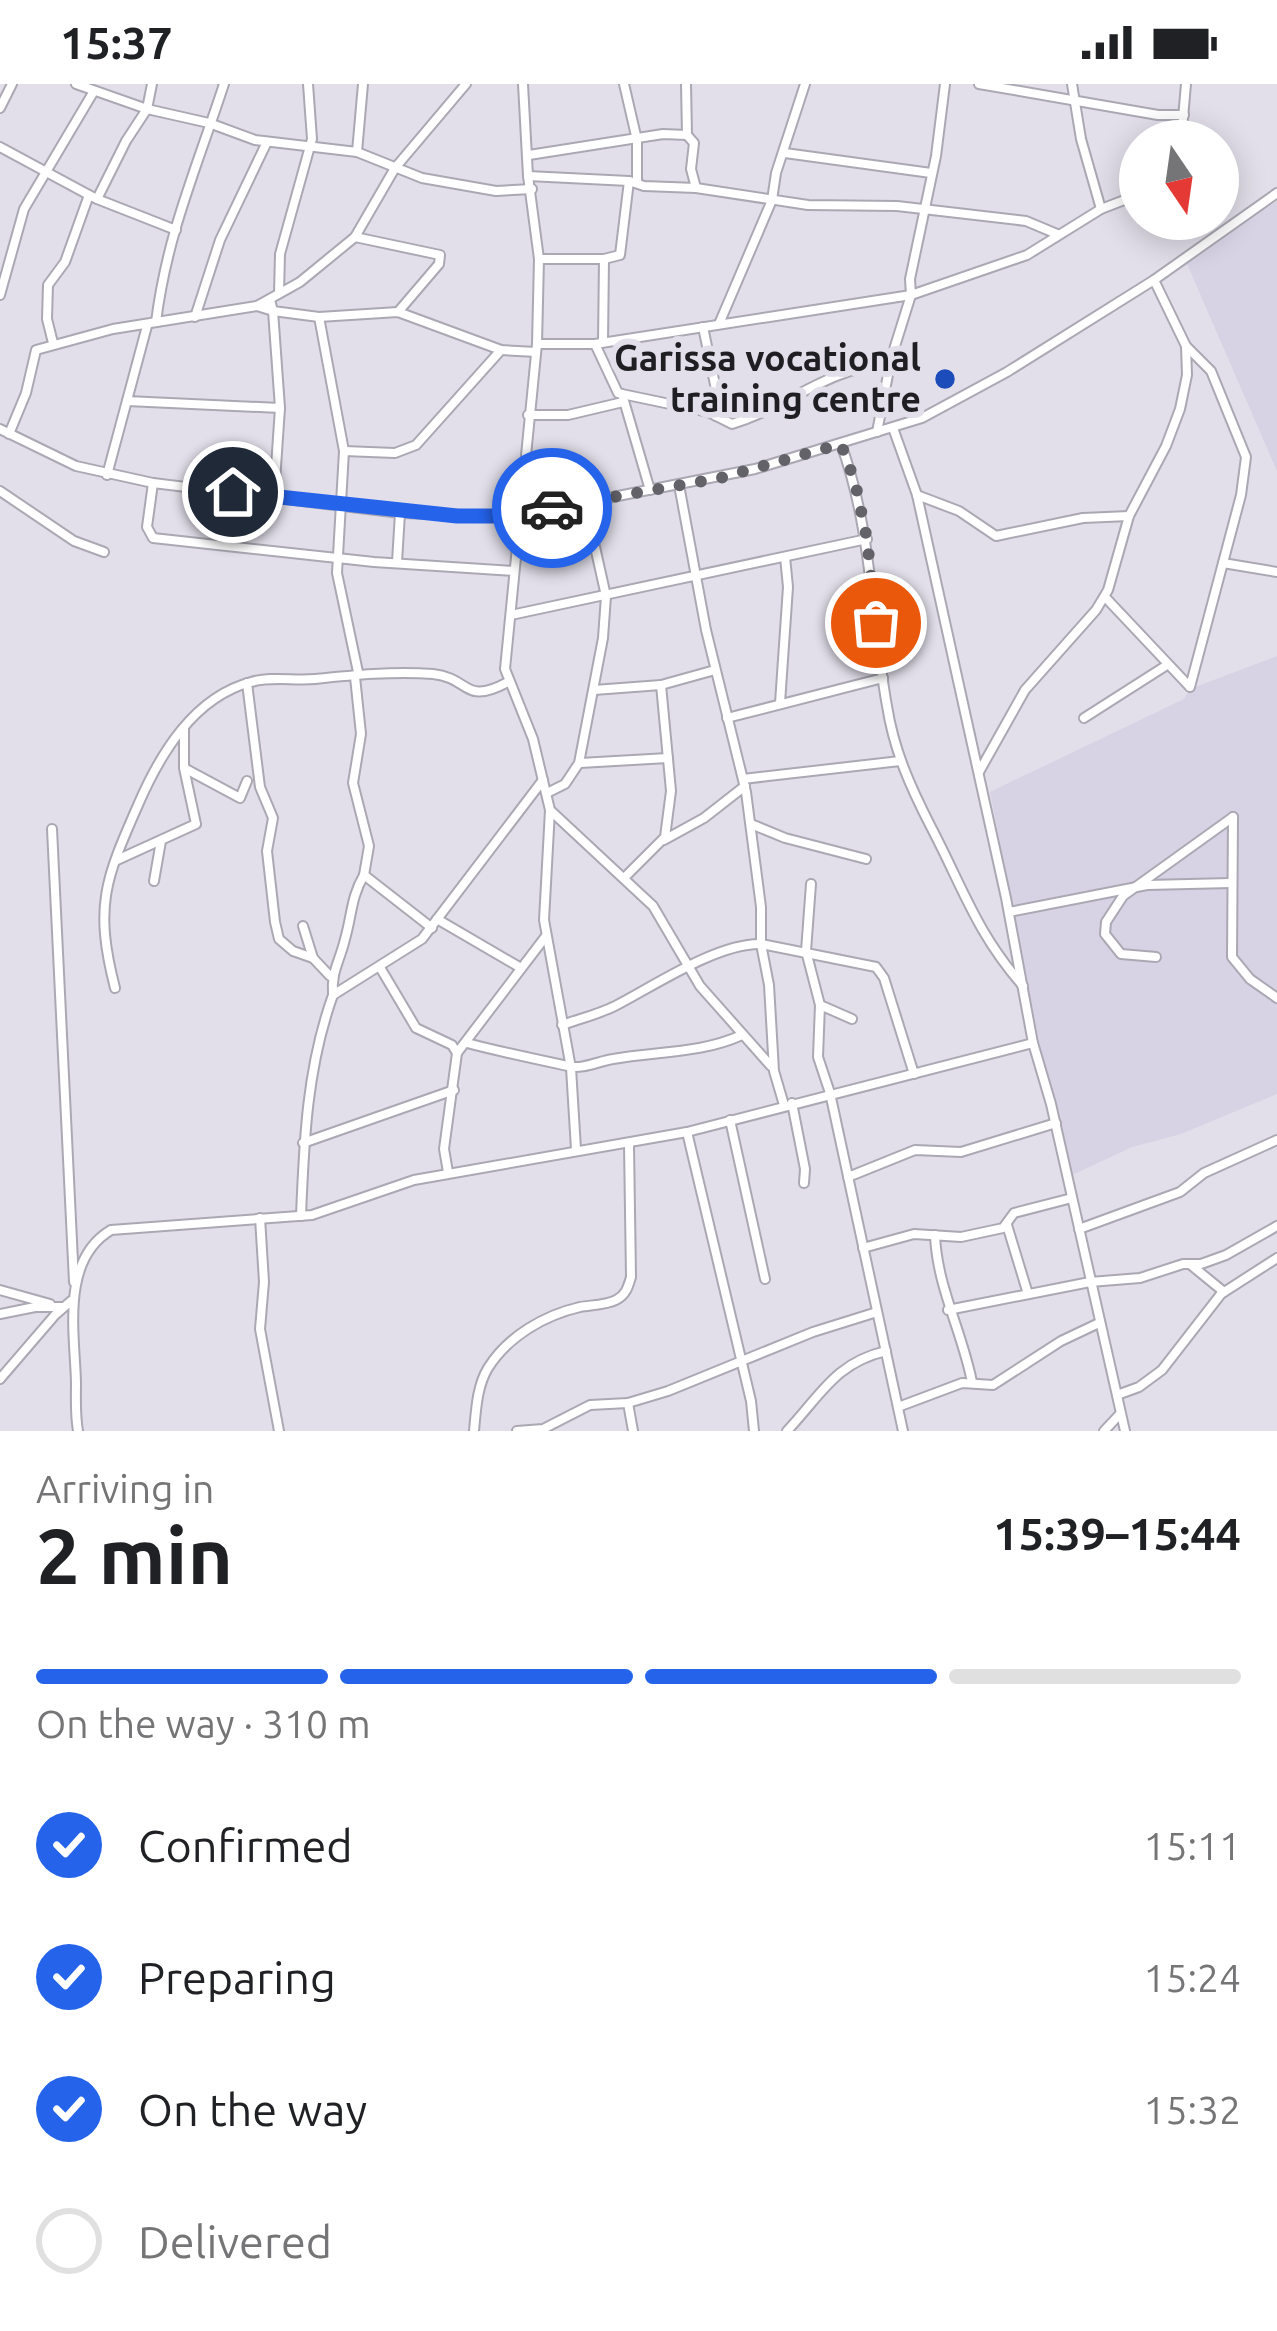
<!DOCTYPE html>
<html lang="en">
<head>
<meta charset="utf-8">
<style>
  body { margin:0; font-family:Ubuntu,sans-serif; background:#f6f6f6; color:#202124; height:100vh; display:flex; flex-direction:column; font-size:45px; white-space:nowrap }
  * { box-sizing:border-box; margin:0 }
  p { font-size:39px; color:#757577 }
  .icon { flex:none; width:66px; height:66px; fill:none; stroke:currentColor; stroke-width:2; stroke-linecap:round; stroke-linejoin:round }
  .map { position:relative; height:1347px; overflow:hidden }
  .drawer { display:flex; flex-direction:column; background:#fff; flex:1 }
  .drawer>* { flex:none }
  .needle { width:78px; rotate:167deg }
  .buttons { position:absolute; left:1119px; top:36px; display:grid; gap:24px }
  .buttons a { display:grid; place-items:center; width:120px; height:120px; border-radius:50%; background:#fff; box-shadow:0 6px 30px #0003; font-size:60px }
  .pin { position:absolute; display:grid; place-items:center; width:102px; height:102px; color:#fff; margin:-51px; border:6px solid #fff; border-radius:50%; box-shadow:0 3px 12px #0007 }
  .courier { position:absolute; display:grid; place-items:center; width:120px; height:120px; margin:-60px; border:9px solid #2563eb; border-radius:50%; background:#fff; color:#222; box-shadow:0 3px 15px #0007 }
  .headline em { font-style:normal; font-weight:600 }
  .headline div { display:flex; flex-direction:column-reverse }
  .headline { display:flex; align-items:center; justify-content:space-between; height:204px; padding:0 36px }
  h1 { font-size:78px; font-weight:600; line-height:90px }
  .bar { display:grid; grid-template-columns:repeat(4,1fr); gap:18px 12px; align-content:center; height:144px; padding:0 36px }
  .bar i { height:15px; border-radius:9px; background:#e0e0e0 }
  .bar .current { background:#2563eb }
  .bar p { grid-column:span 4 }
  ol { padding:0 36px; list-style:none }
  li { display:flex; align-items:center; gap:36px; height:132px }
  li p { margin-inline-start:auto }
  li .icon { padding:12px; border-radius:50%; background:#2563eb; color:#fff; stroke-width:4 }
  li:last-child { color:#757577 }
  li i { width:66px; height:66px; border:6px solid #e0e0e0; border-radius:50% }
  .status { display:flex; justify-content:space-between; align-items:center; height:84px; padding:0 60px; background:#fff; direction:ltr }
  .status svg { height:33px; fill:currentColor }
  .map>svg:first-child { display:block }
  .built { fill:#d7d2e4 }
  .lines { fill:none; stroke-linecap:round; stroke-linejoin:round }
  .street-casing { stroke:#aba8b3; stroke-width:12 }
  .street { stroke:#fff; stroke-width:8 }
  .done { stroke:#636268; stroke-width:12; stroke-dasharray:0 21.6 }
  .route { stroke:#2563eb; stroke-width:15 }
  .poi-dot { fill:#1c4cb9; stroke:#e2dfea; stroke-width:4.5 }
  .labels { text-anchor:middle; stroke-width:12; stroke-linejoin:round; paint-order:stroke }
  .poi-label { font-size:36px; font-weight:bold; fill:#1f1e22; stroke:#e2dfea; text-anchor:end }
</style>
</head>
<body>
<div class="status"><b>15:37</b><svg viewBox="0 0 49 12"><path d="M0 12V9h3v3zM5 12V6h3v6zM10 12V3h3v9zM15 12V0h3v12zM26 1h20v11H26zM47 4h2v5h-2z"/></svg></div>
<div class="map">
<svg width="1277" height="1347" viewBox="0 0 1277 1347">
  <rect width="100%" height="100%" fill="#e2dfea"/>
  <g class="built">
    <path d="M 1277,117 L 1277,387 L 1187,180 Z"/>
    <path d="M 1277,572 L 1277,1010 L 1181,1050 L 1132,1063 L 1066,1094 L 990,708 L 1184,615 L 1190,605 Z"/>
  </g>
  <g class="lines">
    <defs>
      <g id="street">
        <path d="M 76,0 L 147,25 L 209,39 L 255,56 L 357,68 L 422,94 L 496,107 L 532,105"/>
        <path d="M 523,0 L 528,92 L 539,175 L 537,260 L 505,585 L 533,655 L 550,726 L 544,836 L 571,984 L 576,1065"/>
        <path d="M 624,0 L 637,56 L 637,99"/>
        <path d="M 686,0 L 687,51 L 694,59 L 691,85 L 696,104"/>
        <path d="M 979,0 L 1158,31 L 1184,31"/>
        <path d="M 1072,0 L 1081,55 L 1101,125"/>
        <path d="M 0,24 L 12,0"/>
        <path d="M 1181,57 L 1186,0"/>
        <path d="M 0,63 L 89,111"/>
        <path d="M 357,68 L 363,0"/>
        <path d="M 785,69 L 931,89"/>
        <path d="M 529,71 L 663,50 L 687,51"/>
        <path d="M 528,92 L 629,97 L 644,102 L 696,104 L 808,121 L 897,122 L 1026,137 L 1057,150"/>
        <path d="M 97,115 L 176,146"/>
        <path d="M 355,153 L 440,171 L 439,180 L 398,228"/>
        <path d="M 539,175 L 604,175 L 620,171 L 629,97"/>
        <path d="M 1154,196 L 1186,262 L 1211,287 L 1246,373 L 1241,411 L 1190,603"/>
        <path d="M 279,209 L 280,170 L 312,55 L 308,0"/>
        <path d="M 0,211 L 24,125 L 94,7"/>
        <path d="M 270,216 L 273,227 L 319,233 L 398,228 L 501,266 L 536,268"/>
        <path d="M 195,233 L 220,156 L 267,58"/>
        <path d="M 319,233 L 344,367 L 337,489 L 358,588 L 355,593 L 361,650 L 353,699 L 369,762 L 364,791"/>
        <path d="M 156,238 C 167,150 197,83 224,0"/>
        <path d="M 719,240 L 772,116 L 776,89 L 805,0"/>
        <path d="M 703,243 L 718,315 L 716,332"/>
        <path d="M 603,258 L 604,175"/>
        <path d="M 53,259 L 47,235 L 48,201 L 65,178 L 89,111 L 97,115 L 126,57 L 147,25 L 152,0"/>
        <path d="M 537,260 L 595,260 L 911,211 L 1027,171 L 1101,125 L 1140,110"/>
        <path d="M 595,260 L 618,309 L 622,310 L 650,406"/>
        <path d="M 622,310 L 708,328 L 732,340 C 791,322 824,285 890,279"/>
        <path d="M 127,317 L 280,324 L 273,227 L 257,222"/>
        <path d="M 528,331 L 568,331 L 623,318"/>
        <path d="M 893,344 L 917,411 L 1006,814 L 1033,959 L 1051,1020 L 1125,1347"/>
        <path d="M 0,345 L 76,382 L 153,399 L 400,429 L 495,432 L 542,427 L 755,385 L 922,334 L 1007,288 L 1154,196 L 1277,109"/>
        <path d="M 877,348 L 891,275 L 911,211 L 910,195 L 936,72 L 945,0"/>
        <path d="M 9,350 L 26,309 L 36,266 L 113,245 L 257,222 L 300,198 L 355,153 L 395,84 L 466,0"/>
        <path d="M 841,360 C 872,445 871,534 887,622 C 894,667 911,704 931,743 C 963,804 976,848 1023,902"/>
        <path d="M 344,367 L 395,369 L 416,361 L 501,266"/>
        <path d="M 107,391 L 147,242"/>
        <path d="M 153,399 L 147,443 L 153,454 L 374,478 L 514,487"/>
        <path d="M 679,401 L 706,546 L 746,708 L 761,823 L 761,860 L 769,901 L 774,987 L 784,1021"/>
        <path d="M 0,407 L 74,457 L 104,468"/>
        <path d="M 917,411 L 959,427 L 996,452 L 1083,434 L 1129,432"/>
        <path d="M 274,412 L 280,324"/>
        <path d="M 397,478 L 400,429"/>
        <path d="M 1223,479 L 1277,488"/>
        <path d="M 1105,513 L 1189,602"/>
        <path d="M 511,531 L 867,455"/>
        <path d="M 247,599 L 260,703 L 273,734 L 267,767 L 275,838 L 279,855 L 293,867 L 313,874"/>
        <path d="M 594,606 L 661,601 L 715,586"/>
        <path d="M 780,619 L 788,503 L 785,473"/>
        <path d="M 727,634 L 883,594"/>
        <path d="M 1084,634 L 1167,581"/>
        <path d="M 580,679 L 668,674"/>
        <path d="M 186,685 L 240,714 L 247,697"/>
        <path d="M 979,688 L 1025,606 L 1096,526 L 1108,506 L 1129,432 L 1166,362 L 1180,325 L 1187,291 L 1186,262"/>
        <path d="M 743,695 L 900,677"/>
        <path d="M 547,709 L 565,700 L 579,679 L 603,554 L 606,512 L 585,418"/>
        <path d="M 551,727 L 653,822 L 700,902 L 771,982"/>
        <path d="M 1233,733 L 1232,873 L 1250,895 L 1277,914"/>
        <path d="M 751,740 L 785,754 L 866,775"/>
        <path d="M 52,745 L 74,1198"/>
        <path d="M 664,756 L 704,734 L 745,702"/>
        <path d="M 117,776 L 196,740 L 184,684 L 184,645"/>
        <path d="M 625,793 L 665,753 L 671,707 L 661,601"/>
        <path d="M 154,797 L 161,757"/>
        <path d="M 811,800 L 806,867 L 820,921 L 818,973 L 830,1009 L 903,1347"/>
        <path d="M 1009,828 L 1147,801 L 1231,799"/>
        <path d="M 437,835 L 521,884"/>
        <path d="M 303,842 L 313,874 L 330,892"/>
        <path d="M 1156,873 L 1121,870 L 1105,850 L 1106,838 L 1123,812 L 1233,733"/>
        <path d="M 381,885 L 416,944 L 452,961 L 457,969"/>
        <path d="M 115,904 C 94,822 105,796 138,721 C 160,670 194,613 251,598 C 271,592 294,597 315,595 C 353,591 394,587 433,590 C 471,594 463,622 508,598"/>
        <path d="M 333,911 C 331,887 340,877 345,855 C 352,831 351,813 364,791 L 432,844"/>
        <path d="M 820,921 L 852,935"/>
        <path d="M 562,941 C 579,935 599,930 615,922 C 654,902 717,859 761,860 L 876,883 L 884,894 L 914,990"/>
        <path d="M 467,959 C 501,968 535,975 568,982 C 582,986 599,977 613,975 C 657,967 700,970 742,951"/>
        <path d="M 792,1019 L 805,1085 L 804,1099"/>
        <path d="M 730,1036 L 765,1195"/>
        <path d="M 687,1048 L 751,1317 L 754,1347"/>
        <path d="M 303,1059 L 454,1006"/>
        <path d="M 448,1088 L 444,1065 L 457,969 L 546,852"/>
        <path d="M 848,1093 L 915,1066 L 961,1068 L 1056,1039"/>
        <path d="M 301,1132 C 304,1056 307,983 333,911 L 422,855 L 543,696"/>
        <path d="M 260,1134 L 264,1198 L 260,1245 L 279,1347"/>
        <path d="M 1007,1141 L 1028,1210"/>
        <path d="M 1079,1145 L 1180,1108 L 1204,1089 L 1277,1056"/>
        <path d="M 935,1151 C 937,1203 962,1247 972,1298"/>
        <path d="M 863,1164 L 914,1150 L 961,1153 L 1003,1144 L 1014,1129 L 1072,1114"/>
        <path d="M 1191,1181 L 1224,1208"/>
        <path d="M 0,1206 L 50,1220"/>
        <path d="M 948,1226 L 1090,1198 L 1140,1194 L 1183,1180 L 1201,1180 L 1226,1171 L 1277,1142"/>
        <path d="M 0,1230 L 35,1223 L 62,1223"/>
        <path d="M 0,1295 L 55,1231 L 71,1217"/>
        <path d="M 1117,1311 L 1139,1303 L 1162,1286 L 1221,1210 L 1277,1174"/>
        <path d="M 628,1319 L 633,1347"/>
        <path d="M 898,1323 L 962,1299 L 993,1301 L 1061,1257 L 1099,1239"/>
        <path d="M 78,1347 C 75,1330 76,1315 76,1299 C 75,1251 60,1176 111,1146 L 312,1131 L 414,1096 L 687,1048 L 1033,959"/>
        <path d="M 474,1347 C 476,1326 477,1302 488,1284 C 508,1252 545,1231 580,1223 C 592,1221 606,1221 616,1216 C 626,1211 628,1203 631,1193 L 629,1061"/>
        <path d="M 517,1347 L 543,1345 L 590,1321 L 628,1319 L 668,1307 L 813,1248 L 877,1228"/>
        <path d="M 787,1347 C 821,1311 835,1279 886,1267"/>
        <path d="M 1104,1347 L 1120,1330"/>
      </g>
    </defs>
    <use href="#street" class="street-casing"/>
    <use href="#street" class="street"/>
  </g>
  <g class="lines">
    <path class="done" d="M 552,424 L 720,394 L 841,360 L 855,398 L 867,455 L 876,539"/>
    <path class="route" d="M 233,408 L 457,432 L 495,432 L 552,424"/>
  </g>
  <circle class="poi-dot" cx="945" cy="295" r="12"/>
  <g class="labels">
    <g class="poi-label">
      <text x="921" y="287">Garissa vocational<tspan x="921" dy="41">training centre</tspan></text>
    </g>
  </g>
</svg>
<div class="buttons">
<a><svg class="needle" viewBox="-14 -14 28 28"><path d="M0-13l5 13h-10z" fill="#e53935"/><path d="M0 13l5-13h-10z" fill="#757577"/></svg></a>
</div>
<div class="pin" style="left:876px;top:539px;background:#ea580c"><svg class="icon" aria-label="bag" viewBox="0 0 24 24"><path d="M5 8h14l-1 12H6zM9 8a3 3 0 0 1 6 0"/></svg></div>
<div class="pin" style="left:233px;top:408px;background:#1f2937"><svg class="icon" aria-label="home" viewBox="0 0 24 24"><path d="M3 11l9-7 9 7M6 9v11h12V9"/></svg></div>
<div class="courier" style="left:552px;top:424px"><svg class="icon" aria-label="car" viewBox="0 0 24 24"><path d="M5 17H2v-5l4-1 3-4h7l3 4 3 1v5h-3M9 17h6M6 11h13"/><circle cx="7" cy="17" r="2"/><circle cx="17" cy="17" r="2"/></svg></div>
</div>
<section class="drawer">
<div class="headline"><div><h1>2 min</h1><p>Arriving in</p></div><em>15:39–15:44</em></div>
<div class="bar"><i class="current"></i><i class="current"></i><i class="current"></i><i></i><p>On the way · 310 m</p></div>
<ol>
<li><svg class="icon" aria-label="check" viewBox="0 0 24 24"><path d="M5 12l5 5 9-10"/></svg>Confirmed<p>15:11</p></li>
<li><svg class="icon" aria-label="check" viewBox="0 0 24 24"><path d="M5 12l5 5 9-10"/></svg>Preparing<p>15:24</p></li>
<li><svg class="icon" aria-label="check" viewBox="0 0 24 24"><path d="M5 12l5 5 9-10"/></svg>On the way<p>15:32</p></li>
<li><i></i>Delivered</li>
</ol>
</section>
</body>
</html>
